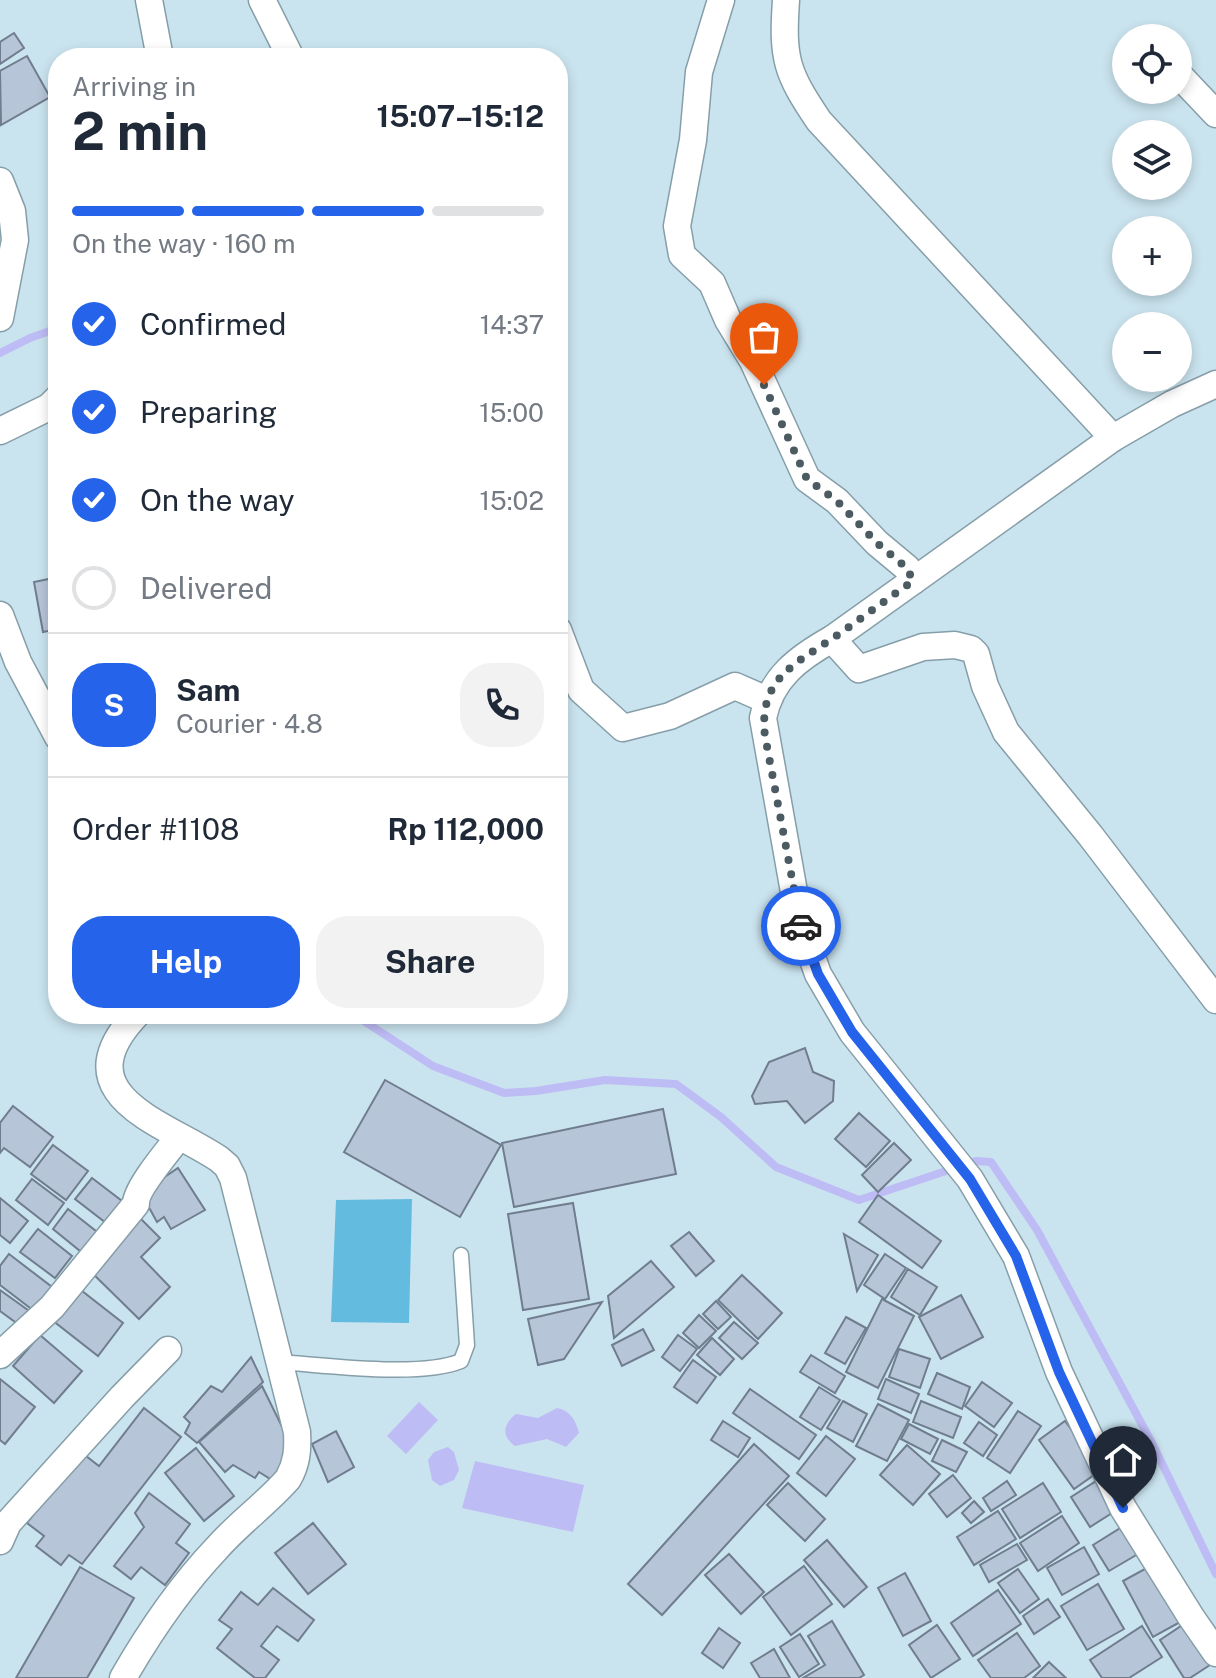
<!DOCTYPE html>
<html lang="en">
<head>
<meta charset="utf-8">
<style>
  body { margin:0; font-family:"Public Sans",sans-serif; background:#f2f2f3; color:#1f2937; height:100vh; display:flex; flex-direction:column; font-size:30px; white-space:nowrap }
  * { box-sizing:border-box; margin:0 }
  p { font-size:26px; color:#747a83 }
  .icon { flex:none; width:44px; height:44px; fill:none; stroke:currentColor; stroke-width:2; stroke-linecap:round; stroke-linejoin:round }
  .map { position:relative; flex:1; overflow:hidden }
  .sheet { position:absolute; left:48px; top:48px; width:520px; height:976px; display:flex; flex-direction:column; background:#fff; border-radius:32px; box-shadow:0 4px 12px #0003 }
  .sheet>* { flex:none }
  .tools { position:absolute; left:1112px; top:24px; display:grid; gap:16px }
  .tools a { display:grid; place-items:center; width:80px; height:80px; border-radius:50%; background:#fff; box-shadow:0 4px 12px #0003; font-size:40px }
  .pin { position:absolute; display:grid; place-items:center; width:68px; height:68px; color:#fff; margin:-82px -34px; border-radius:50% 50% 50% 0; rotate:-45deg; box-shadow:0 0 8px #0007 }
  .pin .icon { rotate:45deg }
  .courier { position:absolute; display:grid; place-items:center; width:80px; height:80px; margin:-40px; border:6px solid #2563eb; border-radius:50%; background:#fff; color:#222; box-shadow:0 2px 10px #0007 }
  .summary em { font-style:normal; font-weight:700 }
  .summary div { display:flex; flex-direction:column-reverse }
  .summary { display:flex; align-items:center; justify-content:space-between; height:136px; padding:0 24px }
  h1 { font-size:52px; font-weight:700; line-height:60px }
  .bar { display:grid; grid-template-columns:repeat(4,1fr); gap:12px 8px; align-content:center; height:96px; padding:0 24px }
  .bar i { height:10px; border-radius:6px; background:#e0e1e3 }
  .bar .on { background:#2563eb }
  .bar p { grid-column:span 4 }
  .line { display:flex; align-items:center; gap:20px; padding:0 24px; border-top:2px solid #e0e1e3 }
  .line div { flex:1 }
  .round { display:grid; place-items:center; flex:none; width:84px; height:84px; border-radius:32px; background:#f2f2f3 }
  ol { padding:0 24px; list-style:none }
  li { display:flex; align-items:center; gap:24px; height:88px }
  li p { margin-inline-start:auto }
  li .icon { padding:8px; border-radius:50%; background:#2563eb; color:#fff; stroke-width:4 }
  li:last-child { color:#747a83 }
  li i { width:44px; height:44px; border:4px solid #e0e1e3; border-radius:50% }
  .button { display:flex; gap:16px; margin-top:auto; padding:16px 24px }
  .button a { flex:1; height:92px; border-radius:32px; background:#2563eb; color:#fff; font-size:32px; font-weight:700; line-height:92px; text-align:center }
  .button a+a { background:#f2f2f3; color:#1f2937 }
  .map>svg:first-child { display:block }
  .green { fill:#63bbdf }
  .water { fill:#bebcf5 }
  .lines { fill:none; stroke-linecap:round; stroke-linejoin:round }
  .stream { stroke:#bebcf5; stroke-width:8 }
  .building { fill:#b7c5d9; stroke:#707d8e; stroke-width:2 }
  .lane-casing { stroke:#869ea8; stroke-width:17 }
  .street-casing { stroke:#869ea8; stroke-width:29 }
  .lane { stroke:#fff; stroke-width:14 }
  .street { stroke:#fff; stroke-width:26 }
  .done { stroke:#4c5a61; stroke-width:8; stroke-dasharray:0 14.4 }
  .route { stroke:#2563eb; stroke-width:10 }
</style>
</head>
<body>
<div class="map">
<svg width="1216" height="1678" viewBox="0 0 1216 1678">
  <rect width="100%" height="100%" fill="#cae4ef"/>
  <path class="green" d="M 412,1199 L 409,1323 L 331,1322 L 336,1200 Z"/>
  <g class="water">
    <path d="M 419,1402 L 438,1420 L 406,1454 L 387,1436 Z"/>
    <path d="M 557,1408 C 570,1410 576,1421 579,1433 L 566,1447 L 547,1439 L 515,1446 C 501,1436 503,1424 516,1414 L 538,1418 Z"/>
    <path d="M 448,1447 L 454,1452 L 459,1470 L 454,1480 L 440,1486 L 432,1480 L 428,1460 L 434,1452 Z"/>
    <path d="M 475,1461 L 584,1485 L 573,1532 L 462,1508 Z"/>
  </g>
  <g class="lines">
    <g class="stream">
      <path d="M 0,353 L 30,338 L 58,328"/>
      <path d="M 353,1014 L 433,1066 L 504,1093 L 536,1091 L 605,1080 L 676,1084 L 721,1117 L 776,1167 L 859,1200 L 976,1161 L 991,1162 L 1037,1230 L 1152,1443 L 1216,1574"/>
    </g>
  </g>
  <g class="building">
    <path d="M 14,33 L 24,48 L 0,64 L 0,42 Z"/>
    <path d="M 27,56 L 50,97 L 1,125 L 0,71 Z"/>
    <path d="M 58,577 L 58,629 L 43,632 L 34,582 Z"/>
    <path d="M 805,1048 L 813,1072 L 834,1081 L 833,1101 L 805,1123 L 787,1101 L 755,1104 L 752,1096 L 769,1062 Z"/>
    <path d="M 385,1080 L 501,1145 L 460,1217 L 344,1152 Z"/>
    <path d="M 13,1106 L 53,1137 L 30,1167 L 4,1148 L 0,1153 L 0,1123 Z"/>
    <path d="M 663,1109 L 676,1174 L 514,1207 L 502,1143 Z"/>
    <path d="M 859,1113 L 890,1141 L 866,1167 L 835,1139 Z"/>
    <path d="M 894,1143 L 911,1160 L 878,1192 L 862,1175 Z"/>
    <path d="M 53,1145 L 88,1171 L 66,1200 L 31,1174 Z"/>
    <path d="M 178,1168 L 205,1210 L 171,1229 L 164,1217 L 157,1222 L 141,1193 Z"/>
    <path d="M 92,1178 L 126,1204 L 110,1226 L 75,1199 Z"/>
    <path d="M 32,1179 L 64,1203 L 48,1225 L 16,1200 Z"/>
    <path d="M 878,1195 L 941,1241 L 922,1268 L 859,1222 Z"/>
    <path d="M 0,1198 L 28,1221 L 10,1243 L 0,1235 Z"/>
    <path d="M 573,1203 L 589,1299 L 523,1310 L 508,1214 Z"/>
    <path d="M 68,1209 L 101,1235 L 85,1255 L 53,1229 Z"/>
    <path d="M 137,1215 L 160,1238 L 141,1257 L 170,1287 L 139,1319 L 86,1267 Z"/>
    <path d="M 38,1229 L 72,1256 L 55,1278 L 20,1252 Z"/>
    <path d="M 689,1232 L 714,1261 L 696,1276 L 671,1246 Z"/>
    <path d="M 844,1234 L 878,1255 L 857,1291 Z"/>
    <path d="M 9,1254 L 56,1290 L 38,1314 L 0,1285 L 0,1266 Z"/>
    <path d="M 885,1254 L 906,1268 L 885,1299 L 864,1285 Z"/>
    <path d="M 651,1261 L 674,1287 L 614,1338 L 608,1296 Z"/>
    <path d="M 908,1269 L 937,1287 L 920,1315 L 891,1297 Z"/>
    <path d="M 742,1275 L 782,1313 L 758,1339 L 718,1300 Z"/>
    <path d="M 77,1287 L 123,1323 L 98,1356 L 52,1320 Z"/>
    <path d="M 0,1290 L 32,1313 L 22,1327 L 0,1311 Z"/>
    <path d="M 961,1295 L 983,1337 L 941,1359 L 919,1317 Z"/>
    <path d="M 882,1299 L 914,1316 L 878,1388 L 846,1372 Z"/>
    <path d="M 716,1301 L 731,1317 L 718,1329 L 703,1314 Z"/>
    <path d="M 602,1302 L 564,1359 L 538,1365 L 528,1319 Z"/>
    <path d="M 699,1315 L 716,1331 L 699,1348 L 683,1333 Z"/>
    <path d="M 846,1317 L 866,1328 L 845,1364 L 825,1353 Z"/>
    <path d="M 734,1322 L 758,1343 L 742,1359 L 719,1338 Z"/>
    <path d="M 643,1329 L 654,1350 L 622,1366 L 612,1345 Z"/>
    <path d="M 40,1335 L 82,1371 L 54,1403 L 13,1366 Z"/>
    <path d="M 678,1335 L 697,1349 L 680,1371 L 662,1357 Z"/>
    <path d="M 712,1338 L 734,1359 L 720,1375 L 697,1355 Z"/>
    <path d="M 899,1349 L 930,1359 L 920,1388 L 889,1377 Z"/>
    <path d="M 811,1355 L 845,1376 L 835,1393 L 800,1372 Z"/>
    <path d="M 251,1357 L 263,1382 L 197,1443 L 185,1433 L 190,1423 L 184,1417 L 211,1386 L 222,1392 Z"/>
    <path d="M 693,1360 L 716,1377 L 697,1403 L 674,1387 Z"/>
    <path d="M 937,1373 L 970,1387 L 962,1409 L 928,1394 Z"/>
    <path d="M 0,1379 L 35,1407 L 5,1444 L 0,1440 Z"/>
    <path d="M 886,1379 L 919,1394 L 911,1413 L 878,1399 Z"/>
    <path d="M 982,1382 L 1012,1403 L 994,1427 L 965,1406 Z"/>
    <path d="M 262,1386 L 292,1447 L 272,1480 L 259,1472 L 255,1478 L 233,1465 L 225,1472 L 199,1442 Z"/>
    <path d="M 819,1387 L 840,1400 L 821,1430 L 800,1417 Z"/>
    <path d="M 750,1389 L 816,1435 L 799,1459 L 733,1413 Z"/>
    <path d="M 843,1401 L 867,1414 L 853,1442 L 827,1428 Z"/>
    <path d="M 921,1401 L 961,1417 L 953,1438 L 913,1422 Z"/>
    <path d="M 878,1404 L 909,1420 L 887,1461 L 856,1446 Z"/>
    <path d="M 144,1408 L 181,1437 L 82,1564 L 69,1555 L 61,1565 L 36,1546 L 44,1536 L 27,1523 L 69,1469 L 86,1456 L 99,1466 Z"/>
    <path d="M 1018,1411 L 1041,1426 L 1010,1473 L 987,1458 Z"/>
    <path d="M 723,1421 L 750,1438 L 738,1457 L 711,1440 Z"/>
    <path d="M 1065,1421 L 1101,1470 L 1074,1489 L 1039,1440 Z"/>
    <path d="M 979,1422 L 997,1435 L 983,1456 L 964,1443 Z"/>
    <path d="M 909,1424 L 938,1439 L 930,1454 L 901,1439 Z"/>
    <path d="M 336,1431 L 354,1467 L 328,1482 L 312,1444 Z"/>
    <path d="M 826,1436 L 855,1459 L 826,1496 L 797,1473 Z"/>
    <path d="M 942,1440 L 967,1452 L 956,1472 L 932,1461 Z"/>
    <path d="M 754,1444 L 789,1476 L 662,1615 L 628,1584 Z"/>
    <path d="M 907,1445 L 940,1474 L 913,1505 L 880,1475 Z"/>
    <path d="M 196,1448 L 234,1496 L 204,1521 L 165,1473 Z"/>
    <path d="M 953,1475 L 971,1498 L 947,1517 L 929,1494 Z"/>
    <path d="M 1101,1478 L 1120,1508 L 1090,1527 L 1071,1497 Z"/>
    <path d="M 1007,1481 L 1016,1495 L 991,1511 L 983,1498 Z"/>
    <path d="M 788,1483 L 825,1519 L 805,1541 L 767,1505 Z"/>
    <path d="M 1043,1483 L 1061,1512 L 1020,1538 L 1002,1509 Z"/>
    <path d="M 149,1493 L 190,1524 L 176,1543 L 189,1553 L 165,1585 L 141,1567 L 131,1579 L 114,1566 L 144,1527 L 135,1513 Z"/>
    <path d="M 974,1501 L 984,1512 L 971,1523 L 962,1513 Z"/>
    <path d="M 998,1511 L 1016,1539 L 974,1565 L 957,1537 Z"/>
    <path d="M 1062,1516 L 1079,1543 L 1038,1571 L 1020,1543 Z"/>
    <path d="M 313,1523 L 346,1564 L 308,1594 L 275,1553 Z"/>
    <path d="M 1122,1527 L 1138,1554 L 1109,1571 L 1093,1545 Z"/>
    <path d="M 827,1540 L 867,1587 L 844,1607 L 804,1560 Z"/>
    <path d="M 1017,1544 L 1027,1560 L 989,1582 L 980,1565 Z"/>
    <path d="M 1084,1547 L 1099,1574 L 1062,1595 L 1047,1568 Z"/>
    <path d="M 729,1554 L 764,1592 L 741,1614 L 705,1575 Z"/>
    <path d="M 1152,1565 L 1182,1621 L 1153,1637 L 1123,1581 Z"/>
    <path d="M 804,1566 L 832,1604 L 791,1635 L 763,1597 Z"/>
    <path d="M 80,1567 L 134,1598 L 87,1678 L 16,1678 Z"/>
    <path d="M 1018,1569 L 1039,1599 L 1020,1613 L 998,1583 Z"/>
    <path d="M 905,1573 L 931,1621 L 903,1636 L 878,1588 Z"/>
    <path d="M 1098,1584 L 1124,1629 L 1087,1650 L 1061,1606 Z"/>
    <path d="M 273,1588 L 314,1620 L 298,1641 L 277,1626 L 261,1646 L 279,1660 L 265,1678 L 255,1678 L 217,1648 L 232,1629 L 219,1620 L 241,1592 L 258,1605 Z"/>
    <path d="M 998,1590 L 1021,1624 L 973,1656 L 951,1623 Z"/>
    <path d="M 1048,1599 L 1060,1617 L 1034,1634 L 1023,1616 Z"/>
    <path d="M 832,1621 L 864,1675 L 859,1678 L 803,1678 L 825,1665 L 808,1636 Z"/>
    <path d="M 1187,1622 L 1213,1663 L 1190,1678 L 1184,1678 L 1160,1640 Z"/>
    <path d="M 937,1625 L 960,1659 L 931,1678 L 909,1645 Z"/>
    <path d="M 1142,1626 L 1162,1657 L 1129,1678 L 1102,1678 L 1090,1660 Z"/>
    <path d="M 719,1628 L 740,1643 L 723,1668 L 702,1653 Z"/>
    <path d="M 1017,1633 L 1040,1666 L 1024,1678 L 991,1678 L 978,1660 Z"/>
    <path d="M 800,1634 L 819,1664 L 799,1677 L 780,1647 Z"/>
    <path d="M 774,1649 L 790,1678 L 760,1678 L 751,1663 Z"/>
    <path d="M 1049,1662 L 1066,1678 L 1033,1678 Z"/>
  </g>
  <g class="lines">
    <defs>
      <path id="lane" d="M 278,1362 C 325,1365 420,1378 461,1361 L 467,1345 L 461,1255"/>
      <g id="street">
        <path d="M 149,0 L 160,58"/>
        <path d="M 262,0 L 291,58"/>
        <path d="M 721,0 L 699,72 L 693,140 L 677,226 L 682,255 L 712,283 L 728,320 L 753,361 L 807,479 L 837,501 L 877,543 L 907,568 L 913,581"/>
        <path d="M 786,0 C 782,59 786,72 819,121 L 1113,438"/>
        <path d="M 1178,74 L 1216,114"/>
        <path d="M 0,181 L 12,211 L 15,240 L 0,318"/>
        <path d="M 1216,384 L 1172,404 L 1113,438 L 832,639 C 798,658 771,678 763,718 L 799,920 L 818,974 L 852,1032 L 970,1179 L 1016,1256 L 1059,1372 L 1123,1508 L 1191,1617 L 1216,1653"/>
        <path d="M 0,431 L 49,407 L 58,398"/>
        <path d="M 0,615 L 18,662 L 58,737"/>
        <path d="M 558,630 L 581,690 L 623,728 L 670,716 L 735,686 L 767,700"/>
        <path d="M 832,639 L 859,669 L 923,647 L 955,645 L 971,649 L 976,654 L 985,686 L 1006,732 L 1090,835 L 1216,1000"/>
        <path d="M 0,1355 L 52,1307 L 136,1204 C 135,1190 168,1151 178,1138"/>
        <path d="M 0,1541 L 8,1523 L 122,1397 L 168,1350"/>
        <path d="M 123,1678 C 150,1631 180,1587 217,1548 C 239,1523 266,1504 288,1479 C 297,1463 298,1450 297,1432 L 233,1178 L 227,1166 L 219,1159 C 166,1123 59,1096 137,1014"/>
      </g>
    </defs>
    <use href="#lane" class="lane-casing"/>
    <use href="#street" class="street-casing"/>
    <use href="#lane" class="lane"/>
    <use href="#street" class="street"/>
  </g>
  <g class="lines">
    <path class="done" d="M 764,385 L 807,479 L 837,501 L 877,543 L 907,568 L 913,581 C 887,599 862,618 836,636 C 796,664 758,678 765,736 L 801,926"/>
    <path class="route" d="M 801,926 L 818,974 L 852,1032 L 970,1179 L 1016,1256 L 1059,1372 L 1123,1508"/>
  </g>
</svg>
<div class="tools">
<a><svg class="icon" aria-label="locate" viewBox="0 0 24 24"><circle cx="12" cy="12" r="6"/><path d="M12 2v4M12 18v4M2 12h4M18 12h4"/></svg></a>
<a><svg class="icon" aria-label="layers" viewBox="0 0 24 24"><path d="M12 4l9 5-9 5-9-5zM3 14l9 5 9-5"/></svg></a>
<a>+</a>
<a>−</a>
</div>
<div class="pin" style="left:764px;top:385px;background:#ea580c"><svg class="icon" aria-label="bag" viewBox="0 0 24 24"><path d="M5 8h14l-1 12H6zM9 8a3 3 0 0 1 6 0"/></svg></div>
<div class="pin" style="left:1123px;top:1508px;background:#1f2937"><svg class="icon" aria-label="home" viewBox="0 0 24 24"><path d="M3 11l9-7 9 7M6 9v11h12V9"/></svg></div>
<div class="courier" style="left:801px;top:926px"><svg class="icon" aria-label="car" viewBox="0 0 24 24"><path d="M5 17H2v-5l4-1 3-4h7l3 4 3 1v5h-3M9 17h6M6 11h13"/><circle cx="7" cy="17" r="2"/><circle cx="17" cy="17" r="2"/></svg></div>
<section class="sheet">
<div class="summary"><div><h1>2 min</h1><p>Arriving in</p></div><em>15:07–15:12</em></div>
<div class="bar"><i class="on"></i><i class="on"></i><i class="on"></i><i></i><p>On the way · 160 m</p></div>
<ol>
<li><svg class="icon" aria-label="check" viewBox="0 0 24 24"><path d="M5 12l5 5 9-10"/></svg>Confirmed<p>14:37</p></li>
<li><svg class="icon" aria-label="check" viewBox="0 0 24 24"><path d="M5 12l5 5 9-10"/></svg>Preparing<p>15:00</p></li>
<li><svg class="icon" aria-label="check" viewBox="0 0 24 24"><path d="M5 12l5 5 9-10"/></svg>On the way<p>15:02</p></li>
<li><i></i>Delivered</li>
</ol>
<div class="line" style="height:144px"><b class="round" style="background:#2563eb;color:#fff">S</b><div><b>Sam</b><p>Courier · 4.8</p></div><a class="round"><svg class="icon" aria-label="phone" viewBox="0 0 24 24"><path d="M5 4h4l2 5-3 2q2 4 5 5l2-3 5 2v4C11 20 4 13 5 4z"/></svg></a></div>
<div class="line" style="height:104px"><div>Order #1108</div><b>Rp 112,000</b></div>
<div class="button"><a>Help</a><a>Share</a></div>
</section>
</div>
</body>
</html>
